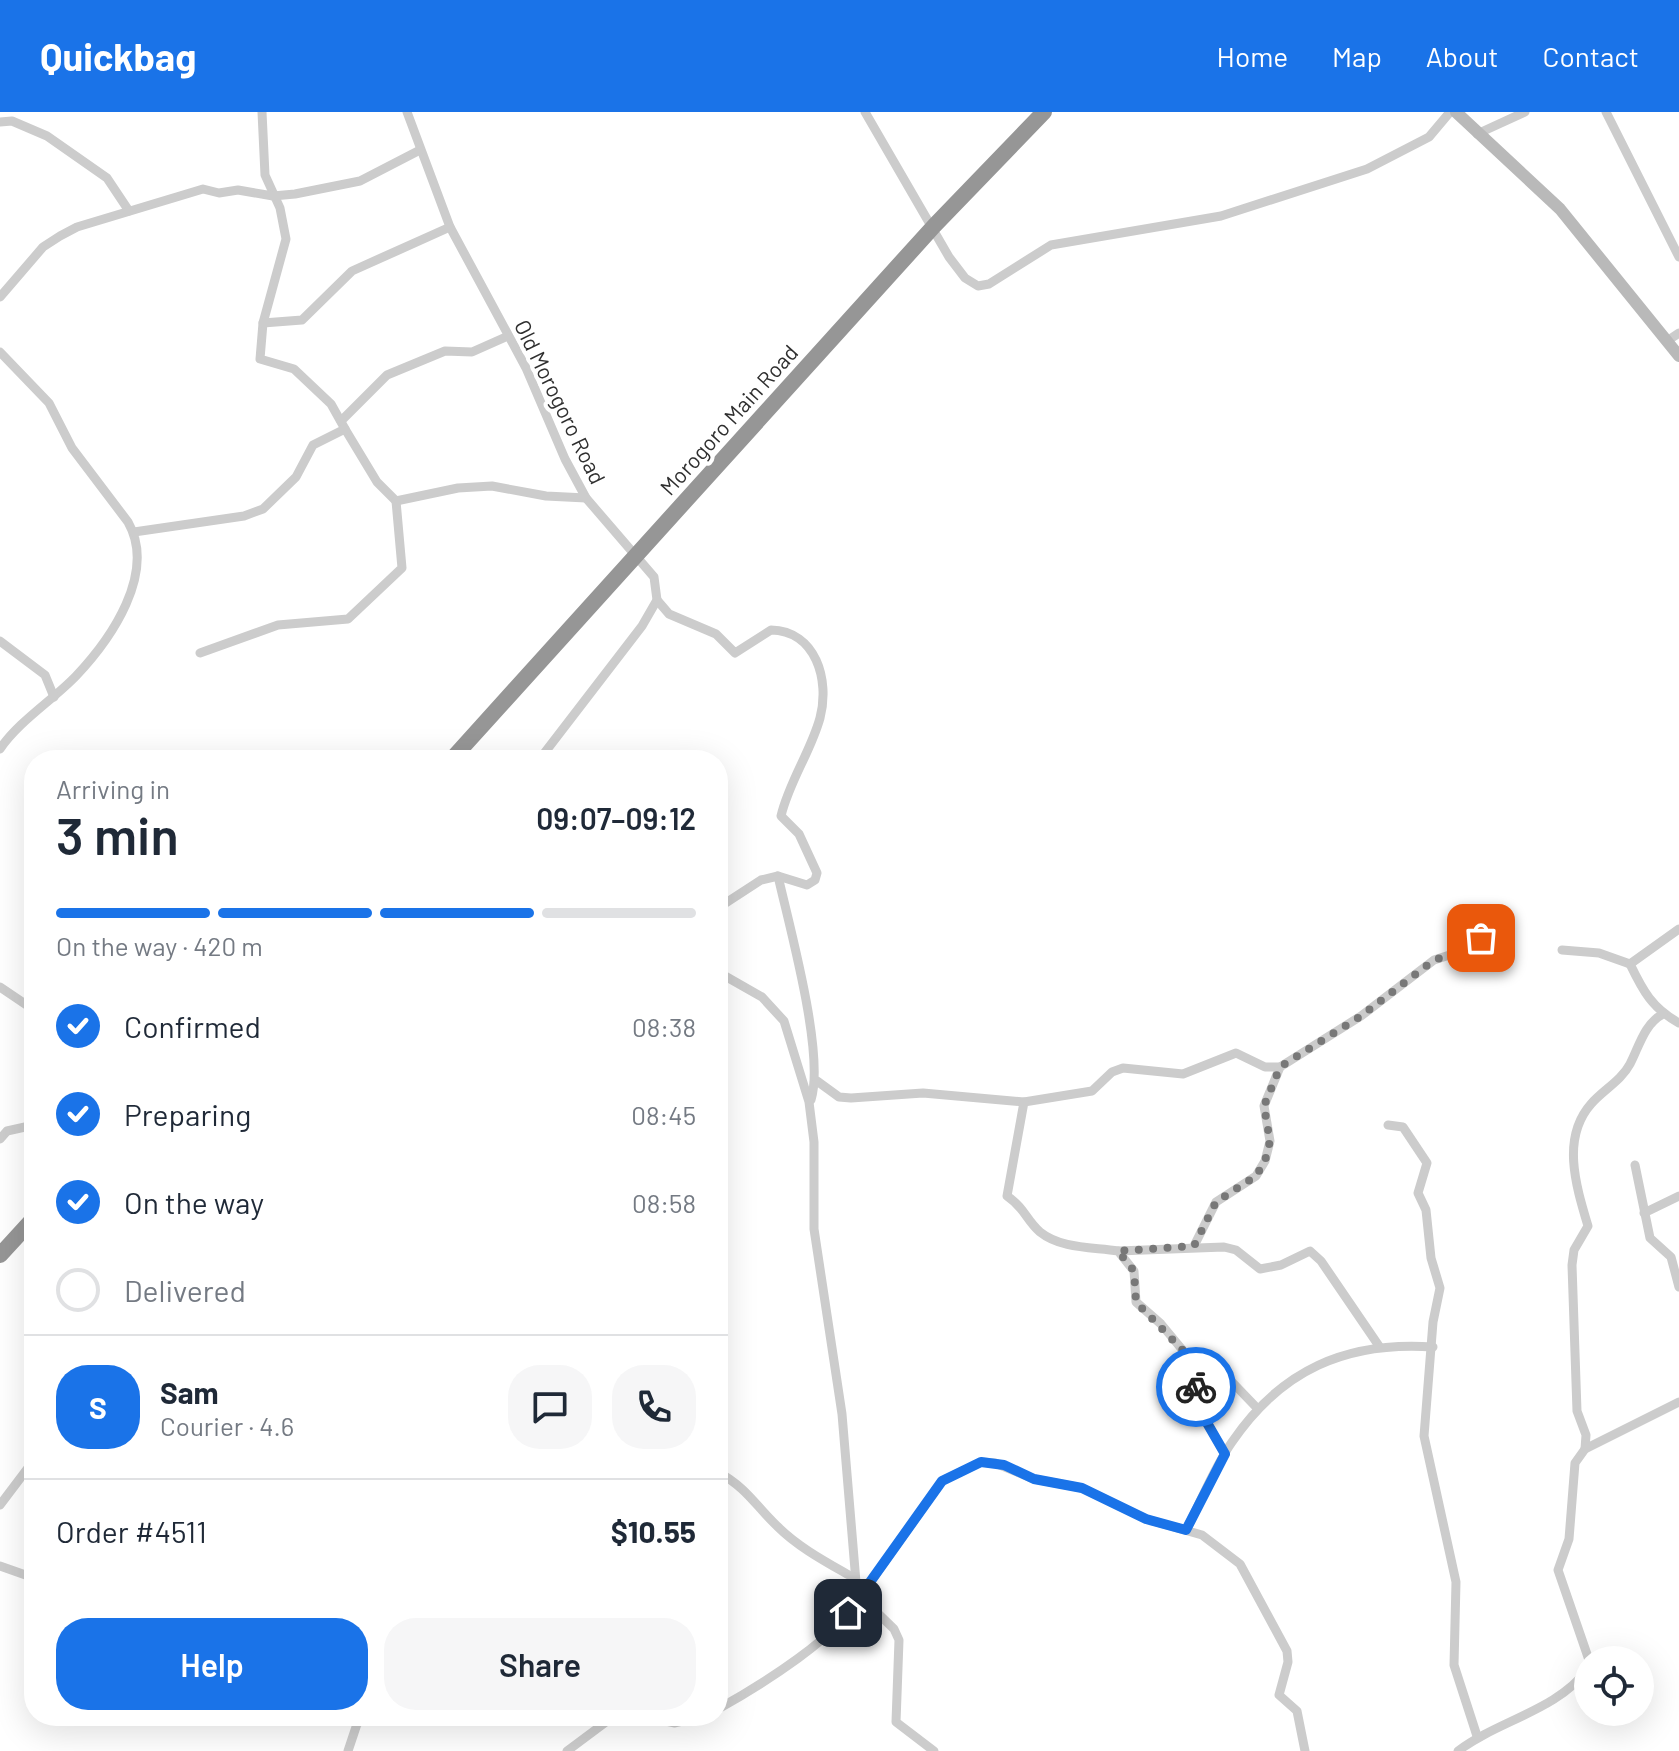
<!DOCTYPE html>
<html lang="en">
<head>
<meta charset="utf-8">
<style>
  body { margin:0; font-family:Barlow,sans-serif; background:#f6f6f7; color:#1f2937; height:100vh; display:flex; flex-direction:column; font-size:30px; white-space:nowrap }
  * { box-sizing:border-box; margin:0 }
  p { font-size:26px; color:#747a83 }
  .icon { flex:none; width:44px; height:44px; fill:none; stroke:currentColor; stroke-width:2; stroke-linecap:round; stroke-linejoin:round }
  .map { position:relative; flex:1; overflow:hidden }
  .sheet { position:absolute; left:24px; top:638px; width:704px; height:976px; display:flex; flex-direction:column; background:#fff; border-radius:32px; box-shadow:0 8px 32px #0002 }
  .sheet>* { flex:none }
  .controls { position:absolute; left:1574px; top:1534px; display:grid; gap:16px }
  .controls a { display:grid; place-items:center; width:80px; height:80px; border-radius:50%; background:#fff; box-shadow:0 8px 32px #0002; font-size:40px }
  .pin { position:absolute; display:grid; place-items:center; width:68px; height:68px; color:#fff; margin:-34px; border-radius:16px; box-shadow:0 4px 12px #0006 }
  .courier { position:absolute; display:grid; place-items:center; width:80px; height:80px; margin:-40px; border:6px solid #1a73e8; border-radius:50%; background:#fff; color:#222; box-shadow:0 2px 10px #0007 }
  .head em { font-style:normal; font-weight:600 }
  .head div { display:flex; flex-direction:column-reverse }
  .head { display:flex; align-items:center; justify-content:space-between; height:136px; padding:0 32px }
  h1 { font-size:52px; font-weight:600; line-height:60px }
  .bar { display:grid; grid-template-columns:repeat(4,1fr); gap:12px 8px; align-content:center; height:96px; padding:0 32px }
  .bar i { height:10px; border-radius:6px; background:#e0e1e3 }
  .bar .active { background:#1a73e8 }
  .bar p { grid-column:span 4 }
  .line { display:flex; align-items:center; gap:20px; padding:0 32px; border-top:2px solid #e0e1e3 }
  .line div { flex:1 }
  .round { display:grid; place-items:center; flex:none; width:84px; height:84px; border-radius:32px; background:#f6f6f7 }
  ol { padding:0 32px; list-style:none }
  li { display:flex; align-items:center; gap:24px; height:88px }
  li p { margin-inline-start:auto }
  li .icon { padding:8px; border-radius:50%; background:#1a73e8; color:#fff; stroke-width:4 }
  li:last-child { color:#747a83 }
  li i { width:44px; height:44px; border:4px solid #e0e1e3; border-radius:50% }
  .button { display:flex; gap:16px; margin-top:auto; padding:16px 32px }
  .button a { flex:1; height:92px; border-radius:32px; background:#1a73e8; color:#fff; font-size:32px; font-weight:600; line-height:92px; text-align:center }
  .button a+a { background:#f6f6f7; color:#1f2937 }
  header { display:flex; align-items:center; gap:48px; box-sizing:border-box; height:112px; padding:0 40px; background:#1a73e8; color:#fff }
  header strong { font-size:38px }
  nav { display:flex; gap:44px; margin-inline-start:auto; font-size:28px }
  .map>svg:first-child { display:block }
  .lines { fill:none; stroke-linecap:round; stroke-linejoin:round }
  .street { stroke:#ccc; stroke-width:9 }
  .secondary { stroke:#b9b9b9; stroke-width:12 }
  .highway { stroke:#969696; stroke-width:16 }
  .done { stroke:#787878; stroke-width:8; stroke-dasharray:0 14.4 }
  .route { stroke:#1a73e8; stroke-width:10 }
  .labels { text-anchor:middle; stroke-width:8; stroke-linejoin:round; paint-order:stroke }
  .street-label { font-size:22px; fill:#2f2f2f; stroke:#fff }
</style>
</head>
<body>
<header>
<strong>Quickbag</strong>
<nav><a>Home</a><a>Map</a><a>About</a><a>Contact</a></nav>
</header>
<div class="map">
<svg width="1679" height="1639" viewBox="0 0 1679 1639">
  <rect width="100%" height="100%" fill="#fff"/>
  <g class="lines">
    <g class="street">
      <path d="M 262,0 L 265,63 L 280,96 L 286,127 L 263,211 L 260,247 L 294,257 L 331,292 L 345,317"/>
      <path d="M 407,0 L 450,115 L 526,256 L 565,347 L 586,386 L 654,465 L 657,488 L 642,514 L 539,648"/>
      <path d="M 865,0 L 949,145 L 965,166 L 978,174 L 989,172 L 1051,133 L 1221,104 L 1367,57 L 1429,25 L 1450,0"/>
      <path d="M 1606,0 L 1679,145"/>
      <path d="M 0,10 L 12,9 L 47,24 L 107,66 L 129,99"/>
      <path d="M 1477,22 L 1525,0"/>
      <path d="M 0,185 L 43,135 L 60,124 L 77,115 L 203,77 L 219,81 L 238,78 L 273,84 L 295,82 L 360,69 L 420,38"/>
      <path d="M 263,211 L 302,208 L 352,159 L 450,115"/>
      <path d="M 1667,229 L 1679,221"/>
      <path d="M 0,240 L 49,291 L 72,336 L 128,410 C 157,461 111,527 76,564 C 53,588 19,609 0,637"/>
      <path d="M 341,309 L 387,263 L 445,239 L 472,240 L 508,224"/>
      <path d="M 134,420 L 244,404 L 263,397 L 296,365 L 313,333 L 345,317 L 377,370 L 396,389 L 458,376 L 492,374 L 546,384 L 586,386"/>
      <path d="M 657,488 L 669,502 L 716,522 L 735,541 L 771,518 C 816,519 830,568 820,606 C 811,639 789,670 781,704 L 799,722 L 817,761 L 815,768 L 807,773 L 778,764 L 761,768 L 718,796"/>
      <path d="M 0,529 L 45,563 L 54,585"/>
      <path d="M 200,541 L 278,513 L 348,507 L 402,456 L 396,389"/>
      <path d="M 778,764 C 790,817 825,942 811,988"/>
      <path d="M 1562,838 L 1599,841 L 1630,852 L 1679,817"/>
      <path d="M 1630,852 C 1643,879 1652,896 1679,911"/>
      <path d="M 718,860 L 762,885 L 784,909 L 809,990 L 814,1030 L 814,1117 L 842,1302 L 857,1482 C 850,1520 752,1578 718,1597"/>
      <path d="M 0,875 L 34,898"/>
      <path d="M 817,969 L 839,985 L 851,986 L 923,981 L 1024,990 L 1092,979 L 1112,960 L 1123,956 L 1183,962 L 1236,941 L 1265,955 L 1280,955 L 1361,904 L 1434,848 L 1462,839 L 1502,811"/>
      <path d="M 1024,990 L 1007,1084 C 1025,1096 1026,1108 1040,1120 C 1061,1137 1093,1135 1118,1139 L 1134,1159 L 1136,1190 L 1161,1212 L 1190,1247 L 1232,1270 L 1257,1296"/>
      <path d="M 1388,1013 L 1403,1015 L 1427,1051 L 1418,1081 L 1426,1098 L 1431,1146 L 1440,1176 L 1433,1210 L 1424,1324 L 1456,1470 L 1454,1553 L 1477,1624"/>
      <path d="M 0,1027 L 7,1019 L 34,1013"/>
      <path d="M 1635,1053 L 1650,1126 L 1671,1145 L 1679,1175"/>
      <path d="M 1644,1101 L 1679,1084"/>
      <path d="M 1194,1134 L 1216,1090 L 1256,1064 L 1265,1049 L 1270,1029 L 1264,994 L 1280,955"/>
      <path d="M 1118,1139 L 1224,1135 L 1236,1138 L 1260,1157 L 1281,1153 L 1310,1139 L 1321,1149 L 1379,1234"/>
      <path d="M 1197,1253 L 1199,1297 L 1225,1342"/>
      <path d="M 1585,1337 L 1586,1323 L 1577,1299 L 1572,1153 L 1574,1138 L 1588,1114 C 1576,1074 1561,1026 1591,992 C 1603,978 1621,969 1630,952 C 1639,935 1644,912 1663,902"/>
      <path d="M 718,1360 C 748,1377 754,1392 777,1414 C 799,1436 828,1451 854,1466"/>
      <path d="M 0,1393 L 34,1348"/>
      <path d="M 1186,1418 C 1201,1390 1213,1357 1232,1330 C 1281,1258 1346,1229 1433,1235"/>
      <path d="M 0,1454 L 34,1466"/>
      <path d="M 860,1484 L 894,1517 L 899,1528 L 896,1610 L 934,1639"/>
      <path d="M 857,1489 L 942,1369 L 981,1350 L 995,1351 L 1034,1367 L 1082,1376 L 1146,1407 L 1202,1423 L 1240,1452 L 1287,1539 L 1288,1550 L 1279,1583 L 1297,1599 L 1305,1639"/>
      <path d="M 1589,1548 L 1558,1458 L 1569,1427 L 1575,1351 L 1585,1337 L 1679,1290"/>
      <path d="M 643,1604 L 675,1611 L 704,1604"/>
      <path d="M 348,1639 L 357,1612 L 365,1604"/>
      <path d="M 567,1639 L 614,1604"/>
      <path d="M 1458,1639 C 1499,1608 1556,1599 1588,1557"/>
    </g>
    <path class="secondary" d="M 1456,0 L 1560,97 L 1679,244"/>
    <g class="highway">
      <path d="M 451,648 L 934,114 L 1044,0"/>
      <path d="M 0,1143 L 34,1106"/>
    </g>
  </g>
  <g class="lines">
    <path class="done" d="M 1196,1275 L 1197,1253 L 1136,1190 L 1134,1159 L 1118,1139 L 1194,1134 L 1216,1090 L 1256,1064 L 1265,1049 L 1270,1029 L 1264,994 L 1280,955 L 1361,904 L 1434,848 L 1462,839 L 1481,826"/>
    <path class="route" d="M 848,1501 L 942,1369 L 981,1350 L 1004,1353 L 1034,1367 L 1082,1376 L 1146,1407 L 1186,1418 L 1225,1342 L 1199,1297 L 1196,1275"/>
  </g>
  <g class="labels">
    <g class="street-label">
      <text transform="translate(560 290) rotate(64)" y="8">Old Morogoro Road</text>
      <text transform="translate(729 308) rotate(-48)" y="8">Morogoro Main Road</text>
    </g>
  </g>
</svg>
<div class="controls">
<a><svg class="icon" aria-label="locate" viewBox="0 0 24 24"><circle cx="12" cy="12" r="6"/><path d="M12 2v4M12 18v4M2 12h4M18 12h4"/></svg></a>
</div>
<div class="pin" style="left:1481px;top:826px;background:#ea580c"><svg class="icon" aria-label="bag" viewBox="0 0 24 24"><path d="M5 8h14l-1 12H6zM9 8a3 3 0 0 1 6 0"/></svg></div>
<div class="pin" style="left:848px;top:1501px;background:#1f2937"><svg class="icon" aria-label="home" viewBox="0 0 24 24"><path d="M3 11l9-7 9 7M6 9v11h12V9"/></svg></div>
<div class="courier" style="left:1196px;top:1275px"><svg class="icon" aria-label="bike" viewBox="0 0 24 24"><circle cx="6" cy="16" r="4"/><circle cx="18" cy="16" r="4"/><path d="M6 16l4-8h5l3 8M10 8l3 8H6M13 5h3"/></svg></div>
<section class="sheet">
<div class="head"><div><h1>3 min</h1><p>Arriving in</p></div><em>09:07–09:12</em></div>
<div class="bar"><i class="active"></i><i class="active"></i><i class="active"></i><i></i><p>On the way · 420 m</p></div>
<ol>
<li><svg class="icon" aria-label="check" viewBox="0 0 24 24"><path d="M5 12l5 5 9-10"/></svg>Confirmed<p>08:38</p></li>
<li><svg class="icon" aria-label="check" viewBox="0 0 24 24"><path d="M5 12l5 5 9-10"/></svg>Preparing<p>08:45</p></li>
<li><svg class="icon" aria-label="check" viewBox="0 0 24 24"><path d="M5 12l5 5 9-10"/></svg>On the way<p>08:58</p></li>
<li><i></i>Delivered</li>
</ol>
<div class="line" style="height:144px"><b class="round" style="background:#1a73e8;color:#fff">S</b><div><b>Sam</b><p>Courier · 4.6</p></div><a class="round"><svg class="icon" aria-label="chat" viewBox="0 0 24 24"><path d="M4 5h16v11H9l-5 4z"/></svg></a><a class="round"><svg class="icon" aria-label="phone" viewBox="0 0 24 24"><path d="M5 4h4l2 5-3 2q2 4 5 5l2-3 5 2v4C11 20 4 13 5 4z"/></svg></a></div>
<div class="line" style="height:104px"><div>Order #4511</div><b>$10.55</b></div>
<div class="button"><a>Help</a><a>Share</a></div>
</section>
</div>
</body>
</html>
